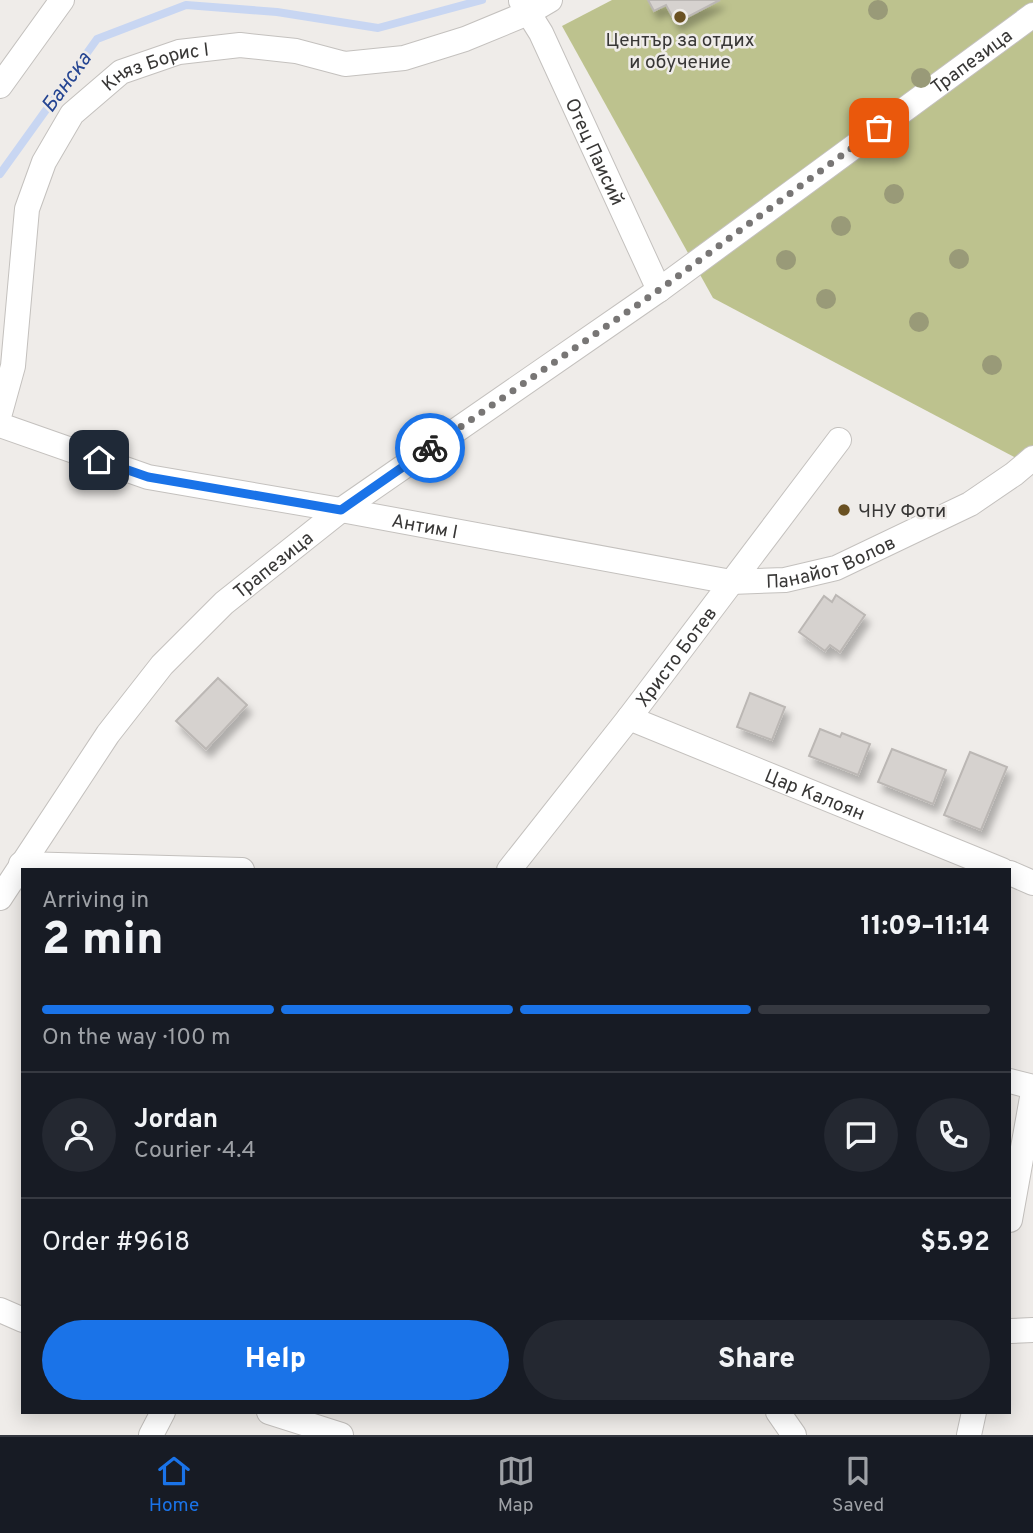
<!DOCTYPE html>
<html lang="en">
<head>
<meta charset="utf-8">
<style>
  body { margin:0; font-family:Overpass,sans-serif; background:#242831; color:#f1f3f6; height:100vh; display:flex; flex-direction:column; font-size:26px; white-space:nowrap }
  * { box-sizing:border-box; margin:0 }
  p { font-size:23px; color:#9ea1a6 }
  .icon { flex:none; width:38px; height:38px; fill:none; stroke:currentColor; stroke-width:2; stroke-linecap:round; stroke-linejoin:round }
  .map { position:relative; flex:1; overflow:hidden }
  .drawer { position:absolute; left:21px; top:868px; width:990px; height:546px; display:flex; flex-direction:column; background:#171b24; border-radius:0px; box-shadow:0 4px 18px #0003 }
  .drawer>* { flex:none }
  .pin { position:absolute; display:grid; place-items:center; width:60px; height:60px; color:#fff; margin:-30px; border-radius:14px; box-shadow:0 4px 10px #0006 }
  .courier { position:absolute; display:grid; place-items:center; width:70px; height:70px; margin:-35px; border:5px solid #1a73e8; border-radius:50%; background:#fff; color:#222; box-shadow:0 2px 9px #0007 }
  .summary em { font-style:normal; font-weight:800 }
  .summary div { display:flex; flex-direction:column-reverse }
  .summary { display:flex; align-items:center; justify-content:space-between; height:119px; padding:0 21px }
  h1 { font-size:46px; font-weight:800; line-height:52px }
  .bar { display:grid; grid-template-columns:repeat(4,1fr); gap:10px 7px; align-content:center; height:84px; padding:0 21px }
  .bar i { height:9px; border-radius:5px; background:#363941 }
  .bar .current { background:#1a73e8 }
  .bar p { grid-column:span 4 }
  .line { display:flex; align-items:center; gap:18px; padding:0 21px; border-top:2px solid #363941 }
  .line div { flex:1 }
  .round { display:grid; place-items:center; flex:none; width:74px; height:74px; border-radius:37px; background:#242831 }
  .cta { display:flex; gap:14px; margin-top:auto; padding:14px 21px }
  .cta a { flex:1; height:80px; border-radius:42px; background:#1a73e8; color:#fff; font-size:28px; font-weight:800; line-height:80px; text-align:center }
  .cta a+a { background:#242831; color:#f1f3f6 }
  .dock { display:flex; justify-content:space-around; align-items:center; height:98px; border-top:2px solid #363941; background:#171b24; font-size:19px; color:#9ea1a6 }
  .dock a { display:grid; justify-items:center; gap:4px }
  .dock .current { color:#1a73e8 }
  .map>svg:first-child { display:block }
  .green { fill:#bdc28e }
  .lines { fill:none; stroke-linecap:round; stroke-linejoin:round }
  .stream { stroke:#c8d6f2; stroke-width:8 }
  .building { fill:#d6d2cf; stroke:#bbb7b4; stroke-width:2; filter:url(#shadow) }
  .minor-casing { stroke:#c4c1be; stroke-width:26 }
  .minor { stroke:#fff; stroke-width:24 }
  .tree { fill:#999a78 }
  .done { stroke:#787675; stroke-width:7; stroke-dasharray:0 12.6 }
  .route { stroke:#1a73e8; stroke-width:9 }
  .poi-dot { fill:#6a5122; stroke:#efece9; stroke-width:2.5 }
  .labels { text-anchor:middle; stroke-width:5; stroke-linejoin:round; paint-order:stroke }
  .poi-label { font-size:19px; fill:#383736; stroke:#efece9 }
  .street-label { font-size:19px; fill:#383736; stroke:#efece9 }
  .water-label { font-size:21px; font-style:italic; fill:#254592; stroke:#efece9 }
</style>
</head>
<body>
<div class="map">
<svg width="1033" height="1435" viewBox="0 0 1033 1435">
  <defs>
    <filter id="shadow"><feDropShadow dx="4.5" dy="8" stdDeviation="3.5" flood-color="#0004"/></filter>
  </defs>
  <rect width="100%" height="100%" fill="#efece9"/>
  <path class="green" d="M 612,0 L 1033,0 L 1033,467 L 713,298 L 562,26 Z"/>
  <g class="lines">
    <path class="stream" d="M 0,174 L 97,39 L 186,5 L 277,12 L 378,28 L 482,0"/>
  </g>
  <g class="building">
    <path d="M 648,0 L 720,0 L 676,23 L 666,5 L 654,11 Z"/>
    <path d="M 836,595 L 865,615 L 840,652 L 830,645 L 825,651 L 799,632 L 824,596 L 832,602 Z"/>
    <path d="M 218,678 L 247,705 L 206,749 L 176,721 Z"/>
    <path d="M 750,693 L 785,707 L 772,740 L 737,727 Z"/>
    <path d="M 820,729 L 840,737 L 842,733 L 870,744 L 858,775 L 809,756 Z"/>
    <path d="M 892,749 L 946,770 L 933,804 L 878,782 Z"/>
    <path d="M 970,752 L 1007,767 L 981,830 L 944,815 Z"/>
  </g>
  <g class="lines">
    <defs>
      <g id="minor">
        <path id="s1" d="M 521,1 L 541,33 L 659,290"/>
        <path d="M 0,86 L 62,0"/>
        <path id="s2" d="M 0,413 L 13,366 L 27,209 L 44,162 L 72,114 L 121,72 L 179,52 L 240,45 L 296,51 L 345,64 L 404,58 L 465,39 L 528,13 L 550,0"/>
        <path id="s3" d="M 0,425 L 148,477 L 341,510 L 731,582 L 785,580 L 836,568 L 970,504 L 1014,474 L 1033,458"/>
        <path id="s4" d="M 629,718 L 1002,870"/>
        <path d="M 21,864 L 242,870"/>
        <path id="s5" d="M 509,870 L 629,718 L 839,440"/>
        <path d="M 1010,873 L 1033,883"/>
        <path id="s6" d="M 0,898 L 108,734 L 162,665 L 224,603 L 341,510 L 659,290 L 1033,15"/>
        <path d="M 1010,1081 L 1033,1087"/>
        <path d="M 1010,1220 L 1033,1092"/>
        <path d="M 0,1310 L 23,1320"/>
        <path d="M 1010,1331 L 1033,1330"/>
        <path d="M 269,1412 L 341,1435"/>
        <path d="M 778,1412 L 794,1435"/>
        <path d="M 151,1435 L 163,1412"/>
        <path d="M 969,1435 L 974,1412"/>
      </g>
    </defs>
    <use href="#minor" class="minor-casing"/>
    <use href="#minor" class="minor"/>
  </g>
  <g class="tree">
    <circle cx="878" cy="10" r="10"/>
    <circle cx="921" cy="78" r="10"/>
    <circle cx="894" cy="194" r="10"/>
    <circle cx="841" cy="226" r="10"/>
    <circle cx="959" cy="259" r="10"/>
    <circle cx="786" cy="260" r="10"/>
    <circle cx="826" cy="299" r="10"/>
    <circle cx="919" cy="322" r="10"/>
    <circle cx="992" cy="365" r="10"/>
  </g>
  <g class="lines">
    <path class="done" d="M 430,448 L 659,290 L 879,128"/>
    <path class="route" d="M 99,460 L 148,477 L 341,510 L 430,448"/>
  </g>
  <g class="poi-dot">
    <circle cx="680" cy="17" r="7"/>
    <circle cx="844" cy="510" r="7"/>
  </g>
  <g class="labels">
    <g class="poi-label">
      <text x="680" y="46">Център за отдих<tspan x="680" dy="22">и обучение</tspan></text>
      <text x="858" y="517" text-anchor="start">ЧНУ Фоти</text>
    </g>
    <g class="street-label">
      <text dy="7" stroke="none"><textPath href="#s6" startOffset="1295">Трапезица</textPath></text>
      <text dy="7" stroke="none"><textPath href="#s2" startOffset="411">Княз Борис I</textPath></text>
      <text dy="7" stroke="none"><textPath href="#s1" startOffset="168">Отец Паисий</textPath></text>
      <text dy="7" stroke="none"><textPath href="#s3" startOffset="438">Антим I</textPath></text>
      <text dy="7" stroke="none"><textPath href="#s3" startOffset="852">Панайот Волов</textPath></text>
      <text dy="7" stroke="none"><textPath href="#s6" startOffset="434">Трапезица</textPath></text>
      <text dy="7" stroke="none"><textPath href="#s5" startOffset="271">Христо Ботев</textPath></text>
      <text dy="7" stroke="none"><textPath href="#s4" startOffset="201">Цар Калоян</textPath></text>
    </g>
    <g class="water-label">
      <text transform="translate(66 82) rotate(-54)" y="7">Банска</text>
    </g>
  </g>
</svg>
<div class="pin" style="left:879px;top:128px;background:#ea580c"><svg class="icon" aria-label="bag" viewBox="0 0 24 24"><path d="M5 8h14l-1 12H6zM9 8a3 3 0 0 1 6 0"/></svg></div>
<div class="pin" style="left:99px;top:460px;background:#1f2937"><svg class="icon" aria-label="home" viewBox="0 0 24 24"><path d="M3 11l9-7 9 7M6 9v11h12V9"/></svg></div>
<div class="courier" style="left:430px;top:448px"><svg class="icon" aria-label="bike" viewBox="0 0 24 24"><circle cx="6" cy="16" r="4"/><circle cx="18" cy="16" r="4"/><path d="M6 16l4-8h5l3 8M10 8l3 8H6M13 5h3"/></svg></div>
<section class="drawer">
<div class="summary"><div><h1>2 min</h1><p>Arriving in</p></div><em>11:09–11:14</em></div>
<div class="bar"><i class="current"></i><i class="current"></i><i class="current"></i><i></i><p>On the way · 100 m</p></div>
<div class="line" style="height:126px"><a class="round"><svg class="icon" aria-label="person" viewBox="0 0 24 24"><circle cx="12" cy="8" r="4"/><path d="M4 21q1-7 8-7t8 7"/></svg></a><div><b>Jordan</b><p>Courier · 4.4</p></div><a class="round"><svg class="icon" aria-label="chat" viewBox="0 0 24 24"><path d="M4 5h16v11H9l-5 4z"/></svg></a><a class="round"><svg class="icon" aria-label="phone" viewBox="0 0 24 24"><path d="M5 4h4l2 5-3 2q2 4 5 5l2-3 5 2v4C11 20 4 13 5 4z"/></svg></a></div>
<div class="line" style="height:91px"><div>Order #9618</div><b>$5.92</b></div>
<div class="cta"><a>Help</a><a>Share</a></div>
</section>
</div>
<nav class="dock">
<a class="current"><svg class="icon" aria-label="home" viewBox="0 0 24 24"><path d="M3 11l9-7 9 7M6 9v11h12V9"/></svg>Home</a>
<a><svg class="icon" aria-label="map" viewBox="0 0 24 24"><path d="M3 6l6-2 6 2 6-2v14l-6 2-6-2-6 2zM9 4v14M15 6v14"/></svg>Map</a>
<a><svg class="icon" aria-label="saved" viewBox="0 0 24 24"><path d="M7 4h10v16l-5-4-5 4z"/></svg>Saved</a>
</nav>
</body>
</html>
